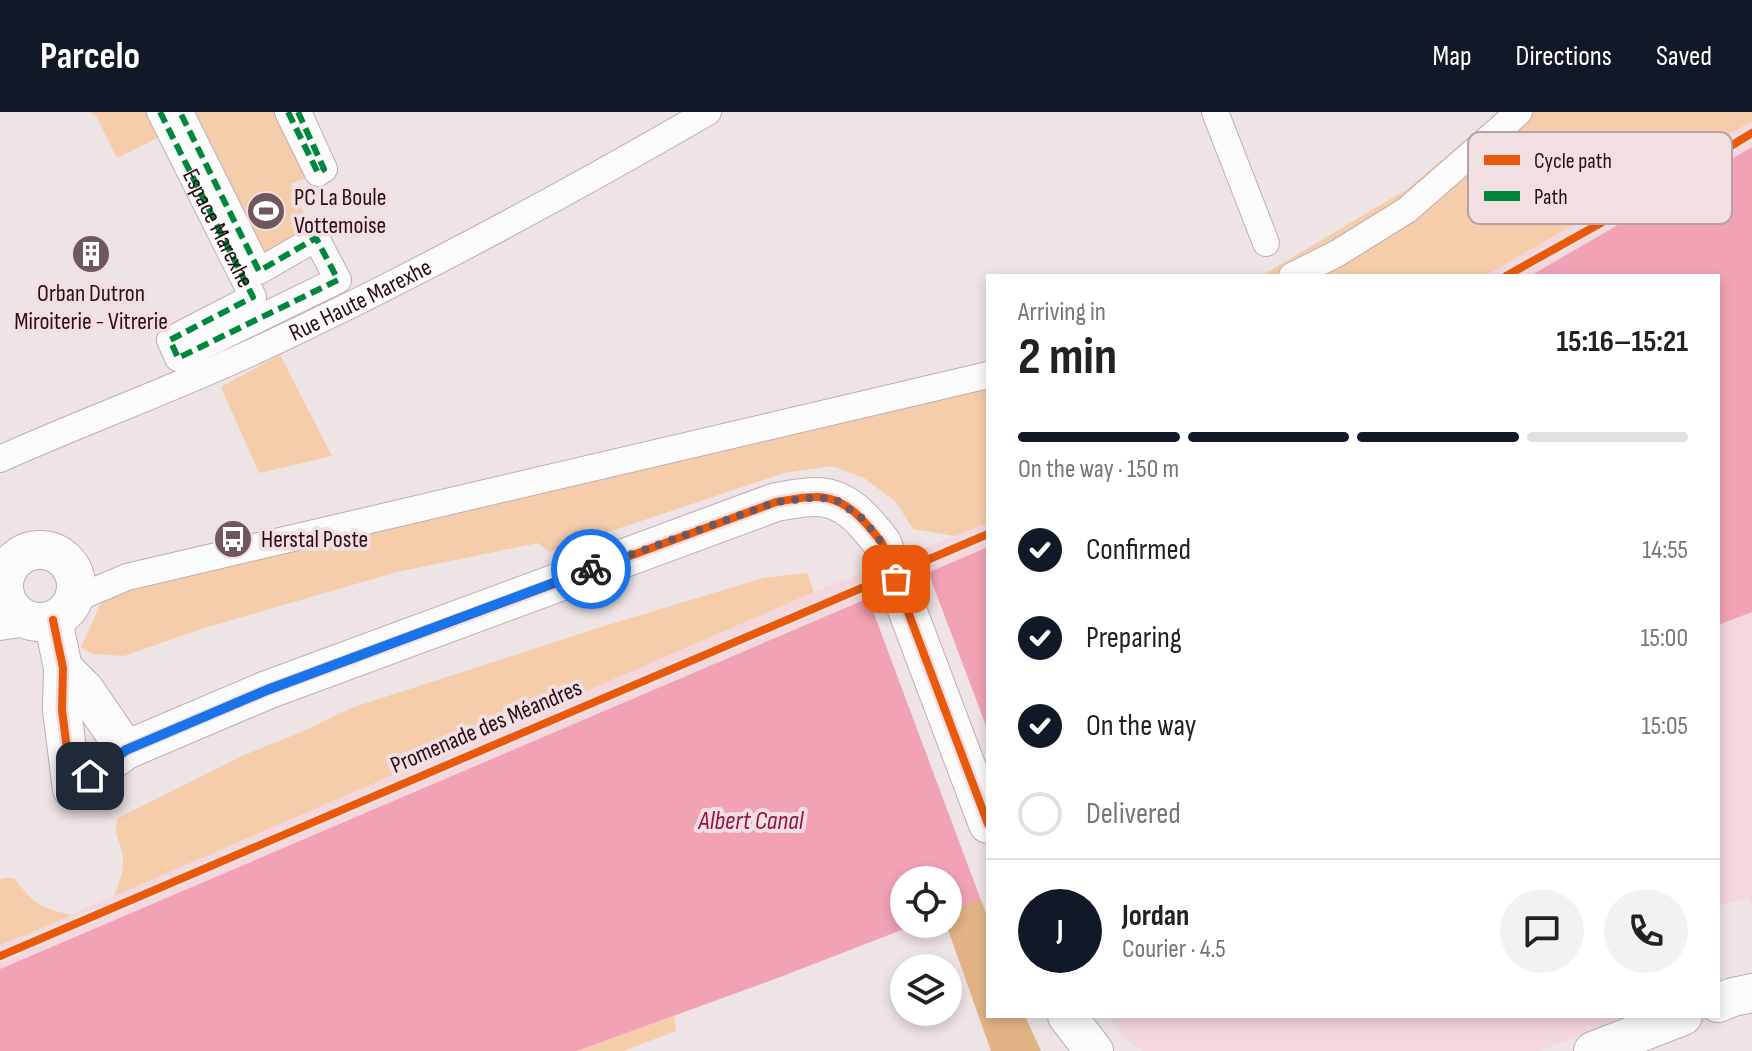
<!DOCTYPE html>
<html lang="en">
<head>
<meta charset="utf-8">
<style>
  body { margin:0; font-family:"Sofia Sans Condensed",sans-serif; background:#f2f2f2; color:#222; height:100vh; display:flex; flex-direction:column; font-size:30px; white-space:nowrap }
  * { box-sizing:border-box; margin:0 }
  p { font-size:26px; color:#767676 }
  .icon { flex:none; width:44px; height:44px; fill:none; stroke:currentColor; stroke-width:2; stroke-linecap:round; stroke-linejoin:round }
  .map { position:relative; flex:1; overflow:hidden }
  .side { position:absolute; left:986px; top:162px; width:734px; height:744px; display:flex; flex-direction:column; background:#fff; border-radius:0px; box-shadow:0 4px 12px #0003 }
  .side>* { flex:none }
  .buttons { position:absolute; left:890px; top:754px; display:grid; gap:16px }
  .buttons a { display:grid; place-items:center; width:72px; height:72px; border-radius:50%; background:#fff; box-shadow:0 4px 12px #0003; font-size:40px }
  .pin { position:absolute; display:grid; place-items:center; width:68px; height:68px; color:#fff; margin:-34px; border-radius:16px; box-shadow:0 4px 12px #0006 }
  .courier { position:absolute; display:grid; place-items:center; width:80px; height:80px; margin:-40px; border:6px solid #1a73e8; border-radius:50%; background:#fff; color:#222; box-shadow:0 2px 10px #0007 }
  .headline em { font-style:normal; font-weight:700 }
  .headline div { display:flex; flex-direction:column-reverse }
  .headline { display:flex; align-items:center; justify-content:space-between; height:136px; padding:0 32px }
  h1 { font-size:52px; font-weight:700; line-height:60px }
  .bar { display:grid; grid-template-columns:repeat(4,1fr); gap:12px 8px; align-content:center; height:96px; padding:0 32px }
  .bar i { height:10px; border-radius:6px; background:#e0e0e0 }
  .bar .selected { background:#111827 }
  .bar p { grid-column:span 4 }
  .line { display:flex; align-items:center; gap:20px; padding:0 32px; border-top:2px solid #e0e0e0 }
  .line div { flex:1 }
  .round { display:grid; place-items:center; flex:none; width:84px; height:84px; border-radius:42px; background:#f2f2f2 }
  ol { padding:0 32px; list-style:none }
  li { display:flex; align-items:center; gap:24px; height:88px }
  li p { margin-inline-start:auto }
  li .icon { padding:8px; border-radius:50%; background:#111827; color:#fff; stroke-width:4 }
  li:last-child { color:#767676 }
  li i { width:44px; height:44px; border:4px solid #e0e0e0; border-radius:50% }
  header { display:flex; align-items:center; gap:48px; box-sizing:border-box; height:112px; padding:0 40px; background:#111827; color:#fff }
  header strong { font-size:38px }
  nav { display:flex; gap:44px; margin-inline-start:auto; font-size:28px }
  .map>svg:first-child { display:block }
  .built { fill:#f3d7dc }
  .green { fill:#f5cdab }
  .forest { fill:#e2b485 }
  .water { fill:#f2a2b5 }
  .pier { fill:#eee3e5 }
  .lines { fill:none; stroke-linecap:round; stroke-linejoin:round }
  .street-casing { stroke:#c0acb0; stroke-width:28 }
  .secondary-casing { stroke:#c0acb0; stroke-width:40 }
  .street { stroke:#fcfbfb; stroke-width:26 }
  .secondary { stroke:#fcfbfb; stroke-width:38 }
  .quiet { stroke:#00873e; stroke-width:6; stroke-dasharray:12 6; stroke-linecap:butt }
  .cycleway-casing { stroke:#f2dfe2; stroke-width:13 }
  .cycleway { stroke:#e8590c; stroke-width:8 }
  .done { stroke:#70575e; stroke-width:8; stroke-dasharray:0 14.4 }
  .route { stroke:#1a73e8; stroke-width:10 }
  .labels { text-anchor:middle; stroke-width:8; stroke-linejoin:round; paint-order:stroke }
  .poi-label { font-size:24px; fill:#2c0c15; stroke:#f2dfe2; text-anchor:start }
  .street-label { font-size:24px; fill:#2c0c15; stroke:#f2dfe2 }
  .water-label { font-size:26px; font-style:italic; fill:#971445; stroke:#f2dfe2 }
  .key { fill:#f2dfe2; stroke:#b7a0a4; stroke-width:2 }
  .key-label { font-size:22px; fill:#2c0c15 }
</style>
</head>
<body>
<header>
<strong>Parcelo</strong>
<nav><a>Map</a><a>Directions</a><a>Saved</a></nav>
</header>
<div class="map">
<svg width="1752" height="939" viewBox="0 0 1752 939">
  <rect width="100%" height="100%" fill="#eee3e5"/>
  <g class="built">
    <path d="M 1752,9 L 1752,35 L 1530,164 L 1485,164 Z"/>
    <path d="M 988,411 L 988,435 L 0,857 L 0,833 L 814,480 Z"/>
    <path d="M 1752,500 L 1752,795 L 1748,786 L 1718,794 L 1718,513 Z"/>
    <path d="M 1109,904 L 1632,904 L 1539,939 L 1144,939 L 1124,926 Z"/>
  </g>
  <g class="green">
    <path d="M 91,0 L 160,0 L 171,19 L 117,46 L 96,3 L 93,4 Z"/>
    <path d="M 180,0 L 288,0 L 318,61 L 291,72 L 316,126 L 259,159 Z"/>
    <path d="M 1498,0 L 1752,0 L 1752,9 L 1485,164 L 1261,164 L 1409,76 Z"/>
    <path d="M 280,243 L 332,344 L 259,361 L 221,275 Z"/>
    <path d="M 988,255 L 988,411 L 955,424 L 913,417 L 896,390 L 864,366 L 832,354 L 784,361 L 549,440 L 538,431 L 397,460 L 201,517 L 124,544 L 92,542 L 81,535 L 102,489 L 257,423 Z"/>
    <path d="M 807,461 L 814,480 L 114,784 C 119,770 124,760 123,745 C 121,728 112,725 118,706 L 244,643 L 297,622 L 354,595 L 598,516 L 763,466 Z"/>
    <path d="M 3,766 L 14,766 C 34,792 40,796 72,803 L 0,833 L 0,768 Z"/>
    <path d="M 674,904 L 676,919 L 623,939 L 577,939 Z"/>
  </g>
  <path class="forest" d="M 981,787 L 988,807 L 988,904 L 1025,904 L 1041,939 L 991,939 L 946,812 L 948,812 L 948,800 Z"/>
  <g class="water">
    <path d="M 1752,35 L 1752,500 L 1718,513 L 1718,164 L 1530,164 Z"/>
    <path d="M 988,435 L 988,785 L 948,800 L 948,768 L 904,768 L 904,812 L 917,812 L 775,867 L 577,939 L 0,939 L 0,857 Z"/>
  </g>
  <path class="pier" d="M 927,457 L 988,619 L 988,789 L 982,791 L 867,483 Z"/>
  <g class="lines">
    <defs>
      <g id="street">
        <path id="s1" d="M 160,0 L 253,185 L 170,228 L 178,246 L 338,168 L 316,126 L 259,159 L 180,0"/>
        <path d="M 288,0 L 318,61 L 324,57 L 298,0"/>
        <path d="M 1215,0 L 1266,131"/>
        <path d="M 1292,164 L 1336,142 L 1407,98 L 1519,0"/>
        <path id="s2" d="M 0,347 C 85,309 173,277 257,238 C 411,166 561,85 708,0"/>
        <path d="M 75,487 L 127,465 L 988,263"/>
        <path d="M 0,515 L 34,510"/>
      </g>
      <g id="secondary">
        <circle cx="40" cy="474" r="36"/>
        <path d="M 53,508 L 63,556 L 62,598 L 72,677 L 126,638 L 267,578 L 776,390 C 789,388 802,385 815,385 C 845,384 865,409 882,431 L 988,712"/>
        <path d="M 63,556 L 85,578 L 126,638"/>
        <path d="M 1718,891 L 1733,885 L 1752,881"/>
        <path d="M 1067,904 L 1094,939"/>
        <path d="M 1593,939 L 1683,904"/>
      </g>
    </defs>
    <use href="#street" class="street-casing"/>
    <use href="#secondary" class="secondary-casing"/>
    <use href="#street" class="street"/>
    <use href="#secondary" class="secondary"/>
    <g class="quiet">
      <path d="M 160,0 L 253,185 L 170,228 L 178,246 L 338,168 L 316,126 L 259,159 L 180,0"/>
      <path d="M 288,0 L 318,61 L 324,57 L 298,0"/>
    </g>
    <defs>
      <g id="cycleway">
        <path d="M 1506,164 L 1651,83 L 1752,21"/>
        <path d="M 53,508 L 63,556 L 62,598 L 72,677 L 126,638 L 267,578 L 776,390 C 789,388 802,385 815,385 C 845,384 865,409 882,431 L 988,712"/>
        <path d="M 0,844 L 988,422"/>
      </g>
    </defs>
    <use href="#cycleway" class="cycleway-casing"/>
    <use href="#cycleway" class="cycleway"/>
  </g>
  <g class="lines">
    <path class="done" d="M 591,457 L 776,390 L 818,385 L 838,389 L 863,407 L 882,431 L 896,467"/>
    <path class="route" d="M 90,664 L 126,638 L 267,578 L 591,457"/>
  </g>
  <defs>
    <symbol id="stadium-disc" viewBox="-11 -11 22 22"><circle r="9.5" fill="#70575e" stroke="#f2dfe2"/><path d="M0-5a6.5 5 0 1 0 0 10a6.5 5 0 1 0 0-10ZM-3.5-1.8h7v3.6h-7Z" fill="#fff"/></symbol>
    <symbol id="building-disc" viewBox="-11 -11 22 22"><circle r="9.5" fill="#70575e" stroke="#f2dfe2"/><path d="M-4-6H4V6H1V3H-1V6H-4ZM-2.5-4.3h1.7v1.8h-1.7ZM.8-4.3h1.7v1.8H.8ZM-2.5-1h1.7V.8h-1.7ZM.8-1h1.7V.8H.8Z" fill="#fff"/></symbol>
    <symbol id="bus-disc" viewBox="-11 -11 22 22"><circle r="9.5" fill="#70575e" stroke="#f2dfe2"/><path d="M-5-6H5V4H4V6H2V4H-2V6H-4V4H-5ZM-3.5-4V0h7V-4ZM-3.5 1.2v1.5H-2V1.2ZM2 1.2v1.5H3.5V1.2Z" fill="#fff"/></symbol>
  </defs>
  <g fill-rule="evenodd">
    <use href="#stadium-disc" x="244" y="77" width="44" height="44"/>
    <use href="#building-disc" x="69" y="120" width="44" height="44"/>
    <use href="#bus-disc" x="211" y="405" width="44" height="44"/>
  </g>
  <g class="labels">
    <g class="poi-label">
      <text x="294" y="93">PC La Boule<tspan x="294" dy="28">Vottemoise</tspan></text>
      <text x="91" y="189" text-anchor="middle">Orban Dutron<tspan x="91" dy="28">Miroiterie - Vitrerie</tspan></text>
      <text x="261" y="435">Herstal Poste</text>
    </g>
    <g class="street-label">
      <text dy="8" stroke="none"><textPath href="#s1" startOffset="130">Espace Marexhe</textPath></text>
      <text dy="8" stroke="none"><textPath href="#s2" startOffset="394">Rue Haute Marexhe</textPath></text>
      <text transform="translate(486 614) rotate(-23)" y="8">Promenade des Méandres</text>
    </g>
    <g class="water-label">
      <text x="751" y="717">Albert Canal</text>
    </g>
  </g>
  <rect x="1468" y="20" width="264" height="92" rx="12" class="key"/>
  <rect x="1484" y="43" width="36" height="10" fill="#e8590c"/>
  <rect x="1484" y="79" width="36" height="10" fill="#00873e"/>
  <g class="key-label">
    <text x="1534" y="56">Cycle path</text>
    <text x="1534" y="92">Path</text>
  </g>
</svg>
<div class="buttons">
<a><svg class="icon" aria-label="locate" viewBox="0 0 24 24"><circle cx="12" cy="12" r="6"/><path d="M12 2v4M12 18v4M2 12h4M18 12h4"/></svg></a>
<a><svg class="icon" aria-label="layers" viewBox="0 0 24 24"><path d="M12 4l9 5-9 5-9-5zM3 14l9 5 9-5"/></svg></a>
</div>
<div class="pin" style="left:896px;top:467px;background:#ea580c"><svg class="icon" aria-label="bag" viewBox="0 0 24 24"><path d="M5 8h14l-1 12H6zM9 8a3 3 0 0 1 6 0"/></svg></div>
<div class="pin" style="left:90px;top:664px;background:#1f2937"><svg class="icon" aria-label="home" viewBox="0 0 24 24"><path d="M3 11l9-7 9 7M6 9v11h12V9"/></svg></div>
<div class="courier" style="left:591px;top:457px"><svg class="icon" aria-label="bike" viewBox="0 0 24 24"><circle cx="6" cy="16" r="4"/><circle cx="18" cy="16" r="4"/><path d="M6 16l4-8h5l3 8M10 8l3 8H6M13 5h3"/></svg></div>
<section class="side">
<div class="headline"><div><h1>2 min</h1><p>Arriving in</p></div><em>15:16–15:21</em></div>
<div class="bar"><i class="selected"></i><i class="selected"></i><i class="selected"></i><i></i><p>On the way · 150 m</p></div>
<ol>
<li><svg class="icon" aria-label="check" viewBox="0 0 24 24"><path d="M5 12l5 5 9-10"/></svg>Confirmed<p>14:55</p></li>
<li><svg class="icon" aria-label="check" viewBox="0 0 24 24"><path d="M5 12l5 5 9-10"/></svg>Preparing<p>15:00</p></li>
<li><svg class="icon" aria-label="check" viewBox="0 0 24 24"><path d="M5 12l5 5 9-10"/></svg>On the way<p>15:05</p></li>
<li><i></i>Delivered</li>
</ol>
<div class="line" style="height:144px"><b class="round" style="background:#111827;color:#fff">J</b><div><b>Jordan</b><p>Courier · 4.5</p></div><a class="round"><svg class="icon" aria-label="chat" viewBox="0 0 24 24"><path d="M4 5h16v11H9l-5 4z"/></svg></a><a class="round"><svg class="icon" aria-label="phone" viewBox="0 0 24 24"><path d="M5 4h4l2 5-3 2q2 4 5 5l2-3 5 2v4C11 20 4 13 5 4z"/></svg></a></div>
</section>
</div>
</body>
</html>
